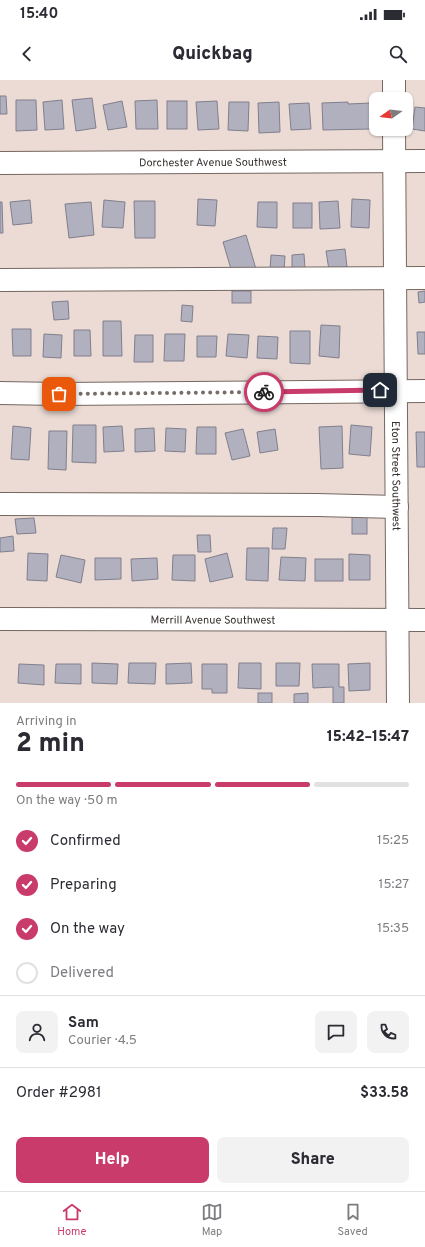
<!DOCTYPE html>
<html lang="en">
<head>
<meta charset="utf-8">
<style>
  body { margin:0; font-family:Overpass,sans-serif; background:#f2f2f3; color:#2b2b33; height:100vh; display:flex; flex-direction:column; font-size:15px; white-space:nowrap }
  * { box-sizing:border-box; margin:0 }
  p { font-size:13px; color:#7c7c81 }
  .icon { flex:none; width:22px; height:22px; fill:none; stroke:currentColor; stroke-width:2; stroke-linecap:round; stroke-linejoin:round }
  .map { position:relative; height:623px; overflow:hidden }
  .sheet { display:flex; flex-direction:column; background:#fff; flex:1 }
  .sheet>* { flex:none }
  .needle { width:26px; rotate:256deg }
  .fabs { position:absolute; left:369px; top:12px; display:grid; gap:8px }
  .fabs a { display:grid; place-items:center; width:44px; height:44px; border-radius:8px; background:#fff; box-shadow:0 1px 3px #0004; font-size:20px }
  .pin { position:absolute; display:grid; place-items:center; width:34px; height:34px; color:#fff; margin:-17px; border-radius:8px; box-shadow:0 2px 6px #0006 }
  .courier { position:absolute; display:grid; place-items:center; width:40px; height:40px; margin:-20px; border:3px solid #c83b6b; border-radius:50%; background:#fff; color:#222; box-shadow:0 1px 5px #0007 }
  .summary em { font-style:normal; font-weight:800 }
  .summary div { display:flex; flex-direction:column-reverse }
  .summary { display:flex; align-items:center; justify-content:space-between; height:68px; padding:0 16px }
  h1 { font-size:26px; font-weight:800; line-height:30px }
  .bar { display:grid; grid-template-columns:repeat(4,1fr); gap:6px 4px; align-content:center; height:48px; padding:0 16px }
  .bar i { height:5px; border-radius:3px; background:#e1e1e2 }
  .bar .on { background:#c83b6b }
  .bar p { grid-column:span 4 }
  .line { display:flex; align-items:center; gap:10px; padding:0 16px; border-top:1px solid #e1e1e2 }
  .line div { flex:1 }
  .round { display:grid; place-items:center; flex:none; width:42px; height:42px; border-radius:8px; background:#f2f2f3 }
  ol { padding:0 16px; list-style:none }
  li { display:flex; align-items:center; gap:12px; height:44px }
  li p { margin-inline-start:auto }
  li .icon { padding:4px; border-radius:50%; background:#c83b6b; color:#fff; stroke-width:4 }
  li:last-child { color:#7c7c81 }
  li i { width:22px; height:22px; border:2px solid #e1e1e2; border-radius:50% }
  .primary-button { display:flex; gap:8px; margin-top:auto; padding:8px 16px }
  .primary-button a { flex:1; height:46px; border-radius:8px; background:#c83b6b; color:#fff; font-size:16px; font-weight:800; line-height:46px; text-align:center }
  .primary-button a+a { background:#f2f2f3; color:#2b2b33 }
  .status { display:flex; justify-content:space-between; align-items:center; height:28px; padding:0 20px; background:#fff; direction:ltr }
  .status svg { height:11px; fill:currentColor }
  header { display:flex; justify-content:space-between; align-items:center; height:52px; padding:0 16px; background:#fff; font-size:18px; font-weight:800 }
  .menu { display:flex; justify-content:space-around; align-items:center; height:56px; border-top:1px solid #e1e1e2; background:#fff; font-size:11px; color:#7c7c81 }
  .menu a { display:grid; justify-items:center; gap:2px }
  .menu .on { color:#c83b6b }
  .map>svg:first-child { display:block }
  .building { fill:#b1b0be; stroke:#817f8d }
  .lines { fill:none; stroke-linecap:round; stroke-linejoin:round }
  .minor-casing { stroke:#766761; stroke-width:24 }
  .minor { stroke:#fff; stroke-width:22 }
  .done { stroke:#776c69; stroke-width:4; stroke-dasharray:0 7.2 }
  .route { stroke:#c83b6b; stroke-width:5 }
  .labels { text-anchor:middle; stroke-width:3; stroke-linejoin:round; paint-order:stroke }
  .street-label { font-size:11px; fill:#38312f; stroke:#ebdbd4 }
</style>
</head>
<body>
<div class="status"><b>15:40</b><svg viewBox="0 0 49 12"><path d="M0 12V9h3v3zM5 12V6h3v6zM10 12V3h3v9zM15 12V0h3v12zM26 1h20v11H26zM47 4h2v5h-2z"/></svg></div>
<header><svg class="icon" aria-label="back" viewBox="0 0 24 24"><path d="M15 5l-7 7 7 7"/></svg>Quickbag<svg class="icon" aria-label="search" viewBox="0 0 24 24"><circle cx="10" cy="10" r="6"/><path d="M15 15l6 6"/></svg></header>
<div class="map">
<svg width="425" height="623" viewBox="0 0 425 623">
  <rect width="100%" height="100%" fill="#ebdbd4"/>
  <g class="building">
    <path d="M 0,16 L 6,16 L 7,34 L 0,34 Z"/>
    <path d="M 92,18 L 96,48 L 76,51 L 72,20 Z"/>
    <path d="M 16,20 L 36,20 L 37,50 L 16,51 Z"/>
    <path d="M 62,20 L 64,49 L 45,50 L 43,22 Z"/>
    <path d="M 157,20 L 158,49 L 136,49 L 135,21 Z"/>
    <path d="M 122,21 L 127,47 L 108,50 L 103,25 Z"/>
    <rect x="167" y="21" width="20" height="28"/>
    <path d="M 217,21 L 219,49 L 198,50 L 196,22 Z"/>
    <path d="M 229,22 L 249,22 L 248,51 L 228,50 Z"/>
    <path d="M 279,22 L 280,52 L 259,53 L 258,23 Z"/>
    <path d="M 348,22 L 348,24 L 371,23 L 372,49 L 323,50 L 322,23 Z"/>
    <path d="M 309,23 L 311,49 L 291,50 L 289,24 Z"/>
    <path d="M 415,27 L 425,28 L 425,51 L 412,49 Z"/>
    <path d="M 198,119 L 217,120 L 215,146 L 197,145 Z"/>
    <path d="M 352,119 L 370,120 L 369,148 L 351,147 Z"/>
    <path d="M 30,120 L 32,143 L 13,145 L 10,122 Z"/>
    <path d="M 104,120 L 125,122 L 123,148 L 102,147 Z"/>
    <path d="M 134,121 L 155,121 L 155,158 L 135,158 Z"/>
    <path d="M 338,121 L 340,148 L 320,149 L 319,122 Z"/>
    <path d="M 0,122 L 2,122 L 3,153 L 0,153 Z"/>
    <path d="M 91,122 L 94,155 L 69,158 L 65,124 Z"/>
    <path d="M 258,122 L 277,122 L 277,148 L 257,147 Z"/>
    <rect x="293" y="123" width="19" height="25"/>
    <path d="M 246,155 L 256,189 L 233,196 L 223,162 Z"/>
    <path d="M 345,169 L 347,187 L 329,190 L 326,171 Z"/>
    <path d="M 304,174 L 305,188 L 292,188 L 292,175 Z"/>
    <path d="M 271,175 L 285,176 L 284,191 L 270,190 Z"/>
    <rect x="232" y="211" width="19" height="12"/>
    <path d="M 425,211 L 425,222 L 419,223 L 418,212 Z"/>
    <path d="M 68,221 L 69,239 L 54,240 L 52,222 Z"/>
    <path d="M 182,225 L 193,226 L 192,242 L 181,241 Z"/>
    <path d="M 103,241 L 121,241 L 122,276 L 103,276 Z"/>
    <path d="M 321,245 L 340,246 L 339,278 L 319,276 Z"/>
    <path d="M 12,249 L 31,249 L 31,276 L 13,276 Z"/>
    <path d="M 74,250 L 90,250 L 91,276 L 74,276 Z"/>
    <path d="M 290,251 L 310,251 L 310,284 L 290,283 Z"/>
    <path d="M 417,252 L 425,252 L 425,274 L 418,274 Z"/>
    <path d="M 44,254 L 62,255 L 61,278 L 43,277 Z"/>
    <path d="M 165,254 L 185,254 L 184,281 L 164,281 Z"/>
    <path d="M 228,254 L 249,255 L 247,278 L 226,276 Z"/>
    <path d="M 135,255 L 153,255 L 153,282 L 134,282 Z"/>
    <path d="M 197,256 L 217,256 L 216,277 L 197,277 Z"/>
    <path d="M 258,256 L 278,257 L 277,279 L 257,278 Z"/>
    <path d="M 73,345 L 96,345 L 96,383 L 72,382 Z"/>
    <path d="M 351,345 L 372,347 L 370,376 L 349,374 Z"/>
    <path d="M 13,346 L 31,348 L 29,380 L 11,379 Z"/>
    <path d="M 122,346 L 124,371 L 104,372 L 103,347 Z"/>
    <path d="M 342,346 L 343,388 L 321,389 L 319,347 Z"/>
    <path d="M 197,347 L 216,347 L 216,374 L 196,374 Z"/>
    <path d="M 154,348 L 155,371 L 135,372 L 135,349 Z"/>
    <path d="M 166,348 L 186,349 L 185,372 L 165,371 Z"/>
    <path d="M 243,349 L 250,376 L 232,380 L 225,353 Z"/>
    <path d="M 275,349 L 278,370 L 260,373 L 257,352 Z"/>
    <path d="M 49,351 L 67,351 L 66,390 L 48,389 Z"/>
    <path d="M 416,352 L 425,352 L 425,387 L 417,387 Z"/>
    <rect x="352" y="436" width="15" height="18"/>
    <path d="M 34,438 L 36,453 L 17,454 L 15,439 Z"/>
    <path d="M 273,448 L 287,448 L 285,469 L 272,469 Z"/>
    <path d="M 197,455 L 210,455 L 211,472 L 198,472 Z"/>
    <path d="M 13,456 L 14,471 L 0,472 L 0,458 Z"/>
    <path d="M 247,468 L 269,468 L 268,501 L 246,500 Z"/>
    <path d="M 28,473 L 48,474 L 47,501 L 27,500 Z"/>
    <path d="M 227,473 L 233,497 L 210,502 L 205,479 Z"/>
    <path d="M 349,474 L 370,475 L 370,500 L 349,500 Z"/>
    <path d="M 61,475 L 85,480 L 81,503 L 56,497 Z"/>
    <path d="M 173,475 L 195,475 L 195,501 L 172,500 Z"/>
    <path d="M 281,477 L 306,478 L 305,501 L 279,500 Z"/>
    <path d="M 95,478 L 121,478 L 121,499 L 95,500 Z"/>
    <path d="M 157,478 L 158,499 L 132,501 L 131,479 Z"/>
    <rect x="315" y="479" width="28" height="22"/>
    <path d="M 92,583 L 118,584 L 117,604 L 92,603 Z"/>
    <path d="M 129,583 L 156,583 L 155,604 L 128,603 Z"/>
    <path d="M 191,583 L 192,603 L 166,604 L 166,584 Z"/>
    <path d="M 239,583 L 261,583 L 261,609 L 238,608 Z"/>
    <path d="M 276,583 L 300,583 L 299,606 L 276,606 Z"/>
    <path d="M 370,583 L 370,610 L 349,611 L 348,584 Z"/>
    <path d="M 19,584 L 44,585 L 44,605 L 18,603 Z"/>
    <path d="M 56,584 L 81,584 L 81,604 L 55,603 Z"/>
    <path d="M 202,584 L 227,584 L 227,613 L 212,613 L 212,609 L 202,609 Z"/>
    <path d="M 312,584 L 339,584 L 339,607 L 344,607 L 344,623 L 333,623 L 333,607 L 313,608 Z"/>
    <rect x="258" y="613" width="14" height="10"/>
    <path d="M 308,613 L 308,623 L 294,623 L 294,614 Z"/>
  </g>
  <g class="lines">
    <defs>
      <g id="minor">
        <path d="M 394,19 L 394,0"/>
        <path id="s1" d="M 394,49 L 398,623"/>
        <path id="s2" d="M 0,83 L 425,81"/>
        <path d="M 0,200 L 425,198"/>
        <path d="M 0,313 L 59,314 L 425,311"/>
        <path d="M 0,424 L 317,425 L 397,427"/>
        <path id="s3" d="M 0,539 L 425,540"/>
      </g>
    </defs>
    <use href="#minor" class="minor-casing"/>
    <use href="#minor" class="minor"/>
  </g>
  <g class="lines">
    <path class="done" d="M 59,314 L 264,312"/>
    <path class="route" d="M 264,312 L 380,310"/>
  </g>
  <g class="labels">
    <g class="street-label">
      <text dy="4" stroke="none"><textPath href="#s2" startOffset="213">Dorchester Avenue Southwest</textPath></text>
      <text dy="4" stroke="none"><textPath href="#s1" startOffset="347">Eton Street Southwest</textPath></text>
      <text dy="4" stroke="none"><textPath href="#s3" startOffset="213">Merrill Avenue Southwest</textPath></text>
    </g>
  </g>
</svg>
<div class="fabs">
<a><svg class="needle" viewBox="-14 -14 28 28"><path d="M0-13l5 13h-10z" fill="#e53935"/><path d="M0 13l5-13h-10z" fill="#7c7c81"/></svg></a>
</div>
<div class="pin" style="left:59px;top:314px;background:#ea580c"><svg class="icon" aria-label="bag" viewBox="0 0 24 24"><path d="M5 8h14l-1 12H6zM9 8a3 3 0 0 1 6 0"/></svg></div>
<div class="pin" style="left:380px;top:310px;background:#1f2937"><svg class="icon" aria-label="home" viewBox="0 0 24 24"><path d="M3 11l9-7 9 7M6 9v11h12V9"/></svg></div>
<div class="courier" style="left:264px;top:312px"><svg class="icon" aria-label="bike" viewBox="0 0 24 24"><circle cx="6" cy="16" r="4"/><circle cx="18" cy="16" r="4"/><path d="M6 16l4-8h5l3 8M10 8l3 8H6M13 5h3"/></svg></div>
</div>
<section class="sheet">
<div class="summary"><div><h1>2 min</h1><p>Arriving in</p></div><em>15:42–15:47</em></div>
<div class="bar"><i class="on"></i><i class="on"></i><i class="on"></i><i></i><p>On the way · 50 m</p></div>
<ol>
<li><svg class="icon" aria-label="check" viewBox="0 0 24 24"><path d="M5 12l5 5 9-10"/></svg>Confirmed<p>15:25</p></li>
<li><svg class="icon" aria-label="check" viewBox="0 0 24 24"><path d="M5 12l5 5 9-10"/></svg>Preparing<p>15:27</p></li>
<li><svg class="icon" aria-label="check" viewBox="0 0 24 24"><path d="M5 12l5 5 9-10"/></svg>On the way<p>15:35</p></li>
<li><i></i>Delivered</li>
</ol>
<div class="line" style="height:72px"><a class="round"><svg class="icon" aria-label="person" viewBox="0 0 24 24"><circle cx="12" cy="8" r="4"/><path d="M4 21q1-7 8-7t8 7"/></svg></a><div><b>Sam</b><p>Courier · 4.5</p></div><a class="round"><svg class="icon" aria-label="chat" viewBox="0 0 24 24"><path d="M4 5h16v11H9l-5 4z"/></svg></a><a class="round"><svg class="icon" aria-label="phone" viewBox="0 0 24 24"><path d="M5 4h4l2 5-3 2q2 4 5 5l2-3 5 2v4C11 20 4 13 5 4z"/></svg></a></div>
<div class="line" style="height:52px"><div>Order #2981</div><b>$33.58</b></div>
<div class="primary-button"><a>Help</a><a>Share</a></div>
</section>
<nav class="menu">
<a class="on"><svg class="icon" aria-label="home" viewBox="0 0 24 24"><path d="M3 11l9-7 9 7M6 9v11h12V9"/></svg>Home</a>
<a><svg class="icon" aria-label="map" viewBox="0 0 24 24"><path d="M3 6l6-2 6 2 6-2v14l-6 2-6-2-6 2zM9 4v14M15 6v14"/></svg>Map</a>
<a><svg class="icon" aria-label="saved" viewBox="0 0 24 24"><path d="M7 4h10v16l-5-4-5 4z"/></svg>Saved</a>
</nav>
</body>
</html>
